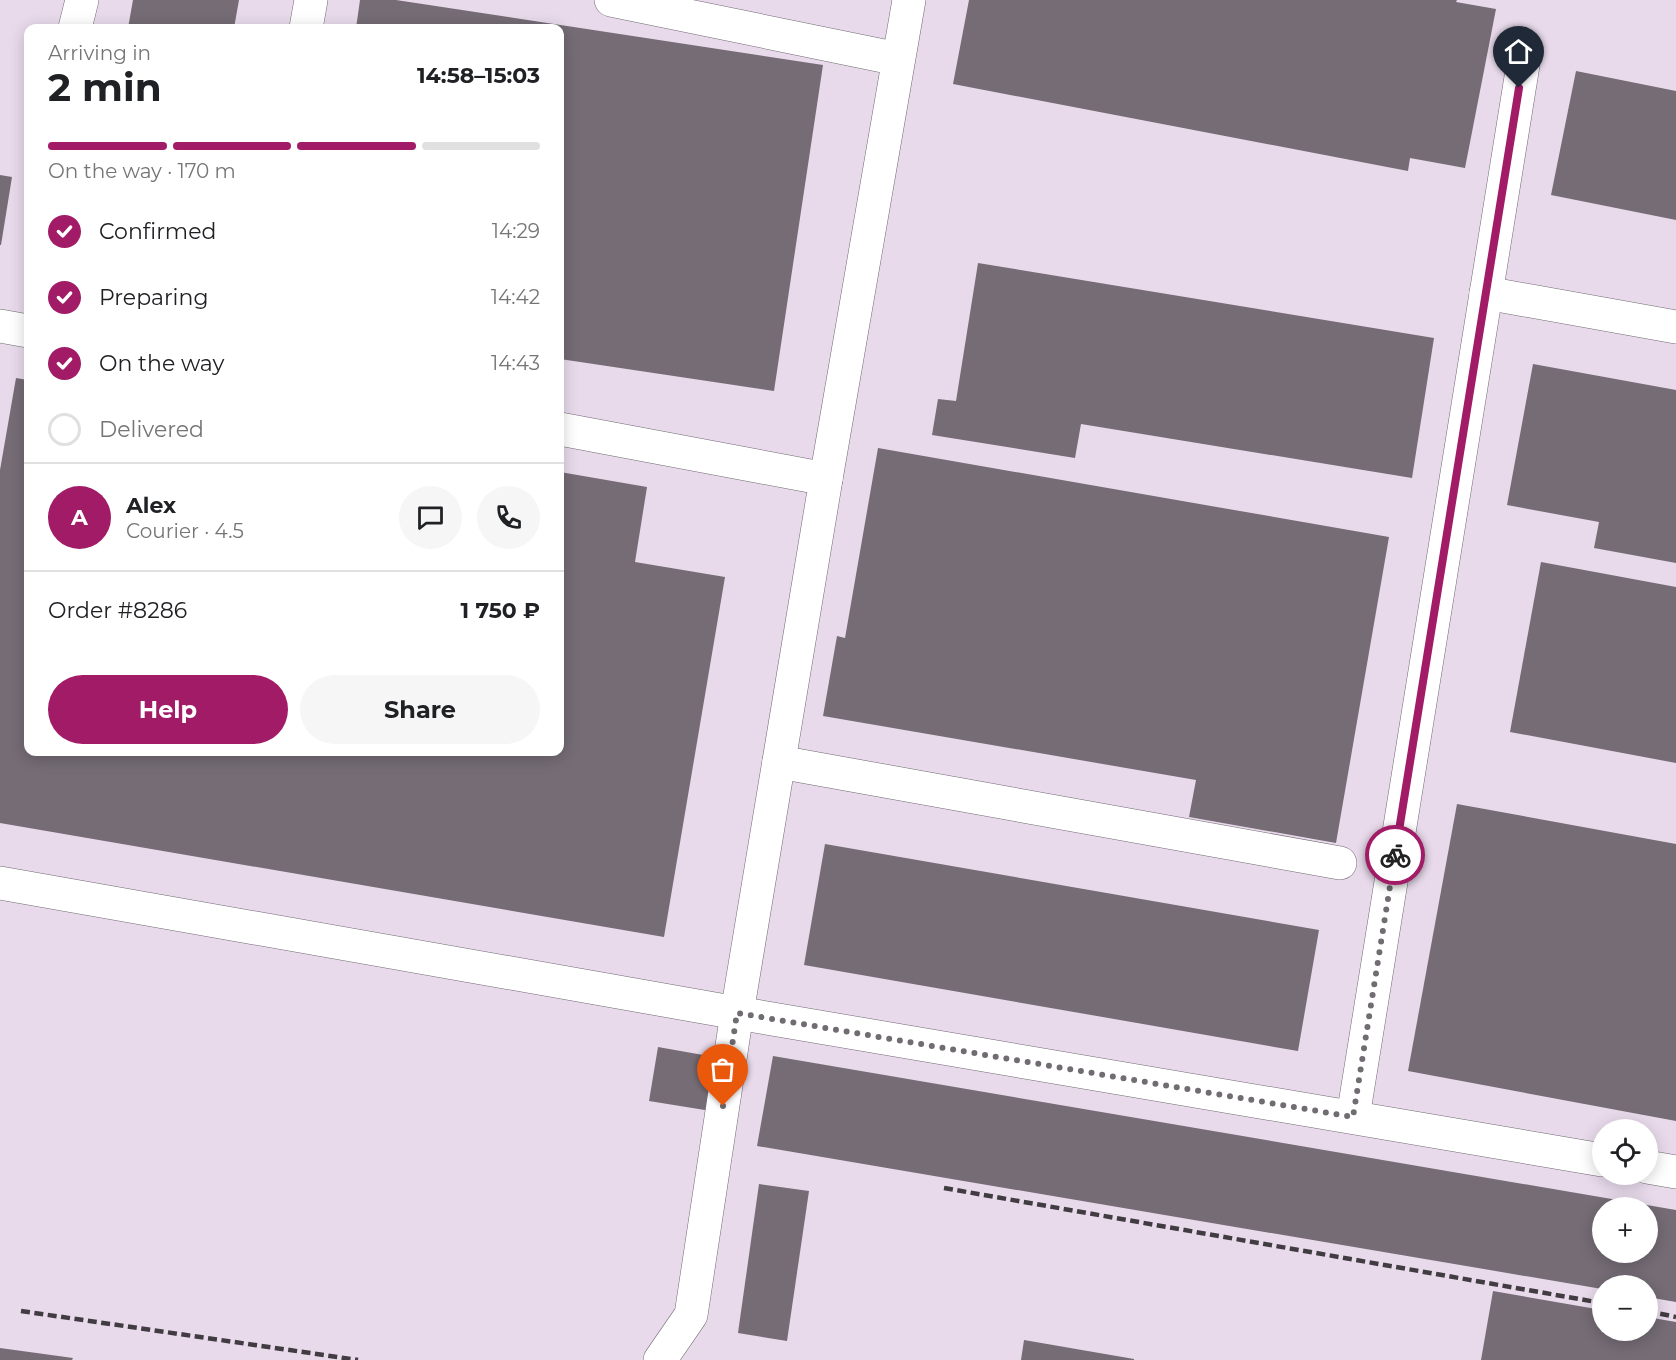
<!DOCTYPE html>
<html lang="en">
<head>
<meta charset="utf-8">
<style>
  body { margin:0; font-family:Montserrat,sans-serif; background:#f6f6f6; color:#202124; height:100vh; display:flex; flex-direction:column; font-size:22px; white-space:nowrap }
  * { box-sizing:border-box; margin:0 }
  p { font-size:20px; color:#757577 }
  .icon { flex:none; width:33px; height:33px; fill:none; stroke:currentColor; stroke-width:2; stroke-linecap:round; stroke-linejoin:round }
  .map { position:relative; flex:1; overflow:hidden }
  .drawer { position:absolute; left:24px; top:24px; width:540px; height:732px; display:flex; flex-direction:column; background:#fff; border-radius:12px; box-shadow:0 3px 15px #0003 }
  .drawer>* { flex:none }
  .controls { position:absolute; left:1592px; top:1119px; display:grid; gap:12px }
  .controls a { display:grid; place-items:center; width:66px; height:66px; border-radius:50%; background:#fff; box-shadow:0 3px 15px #0003; font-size:30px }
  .pin { position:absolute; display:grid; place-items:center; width:51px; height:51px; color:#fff; margin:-62px -26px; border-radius:50% 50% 50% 0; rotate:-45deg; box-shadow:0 0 6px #0007 }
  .pin .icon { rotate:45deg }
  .courier { position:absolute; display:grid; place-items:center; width:60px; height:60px; margin:-30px; border:4px solid #a21b67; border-radius:50%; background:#fff; color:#222; box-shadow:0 2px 8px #0007 }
  .overview em { font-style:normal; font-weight:700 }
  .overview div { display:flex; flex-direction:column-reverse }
  .overview { display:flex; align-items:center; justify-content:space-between; height:102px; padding:0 24px }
  h1 { font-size:39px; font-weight:700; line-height:45px }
  .bar { display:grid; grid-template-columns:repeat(4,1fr); gap:9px 6px; align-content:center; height:72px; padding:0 24px }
  .bar i { height:8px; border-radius:4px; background:#e0e0e0 }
  .bar .current { background:#a21b67 }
  .bar p { grid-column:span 4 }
  .line { display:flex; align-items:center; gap:15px; padding:0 24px; border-top:2px solid #e0e0e0 }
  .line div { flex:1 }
  .round { display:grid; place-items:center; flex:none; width:63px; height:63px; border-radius:32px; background:#f6f6f6 }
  ol { padding:0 24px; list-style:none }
  li { display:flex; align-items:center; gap:18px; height:66px }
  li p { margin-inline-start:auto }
  li .icon { padding:6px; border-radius:50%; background:#a21b67; color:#fff; stroke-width:4 }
  li:last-child { color:#757577 }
  li i { width:33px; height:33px; border:3px solid #e0e0e0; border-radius:50% }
  .button { display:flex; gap:12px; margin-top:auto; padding:12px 24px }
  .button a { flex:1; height:69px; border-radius:36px; background:#a21b67; color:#fff; font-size:24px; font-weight:700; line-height:69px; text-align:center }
  .button a+a { background:#f6f6f6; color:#202124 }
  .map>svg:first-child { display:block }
  .built { fill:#e8daeb; fill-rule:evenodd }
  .building { fill:#756c76; fill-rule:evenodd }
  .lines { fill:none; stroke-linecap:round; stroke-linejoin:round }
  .minor-casing { stroke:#706872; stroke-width:34 }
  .minor { stroke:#fff; stroke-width:33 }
  .rail { stroke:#413c41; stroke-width:4.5; stroke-dasharray:9 4.5; stroke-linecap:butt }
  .done { stroke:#716b72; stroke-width:6; stroke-dasharray:0 10.8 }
  .route { stroke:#a21b67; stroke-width:8 }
</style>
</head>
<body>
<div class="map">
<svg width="1676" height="1360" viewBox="0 0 1676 1360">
  <rect width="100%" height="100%" fill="#efe6f1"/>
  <path class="built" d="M 0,0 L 1676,0 L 1676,1360 L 0,1360 ZM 28,28 L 560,28 L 560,752 L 28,752 ZM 1602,1130 L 1647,1130 L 1647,1174 L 1602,1174 ZM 1602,1208 L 1647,1208 L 1647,1252 L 1602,1252 ZM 1602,1286 L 1647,1286 L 1647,1330 L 1602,1330 Z"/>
  <g class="building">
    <path d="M 133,0 L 239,0 L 234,28 L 128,28 Z"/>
    <path d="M 360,0 L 396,0 L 823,65 L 774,391 L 560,359 L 560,28 L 356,28 Z"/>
    <path d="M 969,0 L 1457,0 L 1456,2 L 1496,9 L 1465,168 L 1410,158 L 1408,171 L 953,84 Z"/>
    <path d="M 1576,71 L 1676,91 L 1676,220 L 1551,195 Z"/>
    <path d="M 0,175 L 12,177 L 1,245 L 0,245 Z"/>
    <path d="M 978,263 L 1434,338 L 1412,478 L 1081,424 L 1075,458 L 932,435 L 938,399 L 956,401 Z"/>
    <path d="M 1533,364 L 1676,390 L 1676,563 L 1594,548 L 1599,522 L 1507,505 Z"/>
    <path d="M 16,378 L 28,380 L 28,752 L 560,752 L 560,472 L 647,487 L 635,562 L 725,577 L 664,937 L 0,823 L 0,470 Z"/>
    <path d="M 878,448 L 1389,537 L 1336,843 L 1189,817 L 1196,780 L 823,716 L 837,636 L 845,638 Z"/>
    <path d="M 1541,562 L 1676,587 L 1676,763 L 1510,732 Z"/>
    <path d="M 1457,804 L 1676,844 L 1676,1121 L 1408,1071 Z"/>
    <path d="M 825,844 L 1319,930 L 1298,1051 L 804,965 Z"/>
    <path d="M 658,1047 L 720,1058 L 711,1111 L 649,1101 Z"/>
    <path d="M 773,1056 L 1676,1210 L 1676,1302 L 1647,1297 L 1647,1286 L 1602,1286 L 1602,1289 L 757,1146 ZM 1602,1208 L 1647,1208 L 1647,1252 L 1602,1252 Z"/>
    <path d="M 759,1184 L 809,1191 L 787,1341 L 738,1333 Z"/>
    <path d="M 1493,1291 L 1602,1310 L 1602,1330 L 1647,1330 L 1647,1317 L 1676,1322 L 1676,1360 L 1481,1360 Z"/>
    <path d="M 1024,1340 L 1134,1359 L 1134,1360 L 1021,1360 Z"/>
    <path d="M 0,1348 L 73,1358 L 72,1360 L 0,1360 Z"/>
  </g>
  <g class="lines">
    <defs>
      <g id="minor">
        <path d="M 611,0 L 898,59"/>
        <path d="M 75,28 L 82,0"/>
        <path d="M 306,28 L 311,0"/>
        <path d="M 1486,293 L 1676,327"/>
        <path d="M 0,326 L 28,331"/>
        <path d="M 560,429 L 826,479 L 737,1013 L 691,1315 L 660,1360"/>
        <path d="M 826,479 L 909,0"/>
        <path d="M 779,762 L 1340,863"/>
        <path d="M 0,883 L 737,1013 L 1602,1160"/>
        <path d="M 1353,1117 L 1523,65"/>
        <path d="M 1647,1167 L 1676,1172"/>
      </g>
    </defs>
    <use href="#minor" class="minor-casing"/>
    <use href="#minor" class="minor"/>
    <g class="rail">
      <path d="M 944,1188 L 1602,1303"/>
      <path d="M 21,1311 L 358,1360"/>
      <path d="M 1647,1311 L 1676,1317"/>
    </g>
  </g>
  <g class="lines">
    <path class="done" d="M 723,1106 L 737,1013 L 1353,1117 L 1395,855"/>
    <path class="route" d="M 1395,855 L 1519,88"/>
  </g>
</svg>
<div class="controls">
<a><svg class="icon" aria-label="locate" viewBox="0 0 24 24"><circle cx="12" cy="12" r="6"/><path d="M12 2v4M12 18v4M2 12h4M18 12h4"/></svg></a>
<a>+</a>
<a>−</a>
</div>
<div class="pin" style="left:723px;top:1106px;background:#ea580c"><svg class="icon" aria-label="bag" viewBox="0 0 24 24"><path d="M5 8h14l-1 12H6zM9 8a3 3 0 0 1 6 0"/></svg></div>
<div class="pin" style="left:1519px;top:88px;background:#1f2937"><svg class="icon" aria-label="home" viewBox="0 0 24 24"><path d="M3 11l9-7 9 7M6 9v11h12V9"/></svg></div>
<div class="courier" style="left:1395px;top:855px"><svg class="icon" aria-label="bike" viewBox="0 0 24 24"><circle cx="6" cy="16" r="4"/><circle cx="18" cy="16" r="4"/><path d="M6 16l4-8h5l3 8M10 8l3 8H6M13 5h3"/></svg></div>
<section class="drawer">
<div class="overview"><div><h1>2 min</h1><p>Arriving in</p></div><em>14:58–15:03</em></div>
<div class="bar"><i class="current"></i><i class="current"></i><i class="current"></i><i></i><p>On the way · 170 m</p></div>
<ol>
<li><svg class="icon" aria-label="check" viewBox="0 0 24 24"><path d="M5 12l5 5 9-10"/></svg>Confirmed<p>14:29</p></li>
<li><svg class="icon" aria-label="check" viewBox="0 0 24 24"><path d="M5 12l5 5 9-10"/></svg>Preparing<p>14:42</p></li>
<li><svg class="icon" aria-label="check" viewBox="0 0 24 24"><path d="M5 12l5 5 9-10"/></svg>On the way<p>14:43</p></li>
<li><i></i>Delivered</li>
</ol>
<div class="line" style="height:108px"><b class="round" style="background:#a21b67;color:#fff">A</b><div><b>Alex</b><p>Courier · 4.5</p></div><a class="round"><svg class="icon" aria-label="chat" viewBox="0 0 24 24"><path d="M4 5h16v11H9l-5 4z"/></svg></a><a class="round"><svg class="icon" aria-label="phone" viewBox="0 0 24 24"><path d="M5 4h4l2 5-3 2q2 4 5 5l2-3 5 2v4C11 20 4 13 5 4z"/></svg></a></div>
<div class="line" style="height:78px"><div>Order #8286</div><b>1 750 ₽</b></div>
<div class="button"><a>Help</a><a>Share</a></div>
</section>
</div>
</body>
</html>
